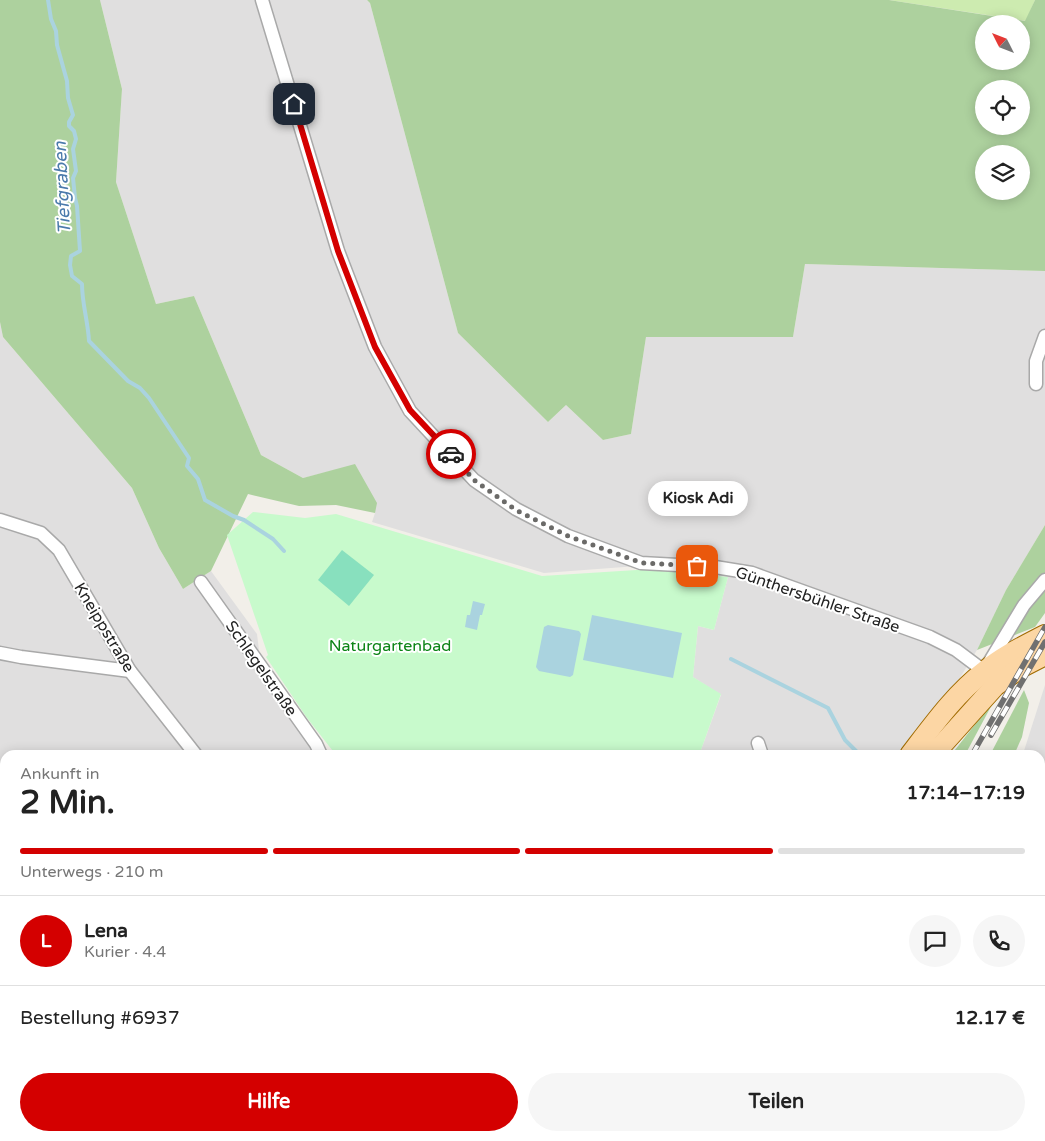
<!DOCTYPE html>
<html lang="de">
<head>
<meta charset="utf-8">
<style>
  body { margin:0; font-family:"Varela Round",sans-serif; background:#f6f6f6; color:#222; height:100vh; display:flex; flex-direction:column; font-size:19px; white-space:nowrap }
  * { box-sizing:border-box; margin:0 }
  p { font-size:16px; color:#767676 }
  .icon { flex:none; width:28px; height:28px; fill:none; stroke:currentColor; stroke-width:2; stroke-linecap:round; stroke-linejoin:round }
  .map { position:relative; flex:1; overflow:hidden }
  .drawer { position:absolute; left:0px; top:750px; width:1045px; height:391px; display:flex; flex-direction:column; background:#fff; border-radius:15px 15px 0 0; box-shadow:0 2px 12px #0003 }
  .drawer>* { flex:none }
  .needle { width:32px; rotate:312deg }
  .controls { position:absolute; left:975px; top:15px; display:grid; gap:10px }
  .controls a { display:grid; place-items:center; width:55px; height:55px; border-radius:50%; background:#fff; box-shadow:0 2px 12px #0003; font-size:25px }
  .pin { position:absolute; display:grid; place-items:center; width:42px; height:42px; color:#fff; margin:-21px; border-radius:10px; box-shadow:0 2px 8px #0006 }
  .courier { position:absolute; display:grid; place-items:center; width:50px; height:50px; margin:-25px; border:4px solid #d40000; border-radius:50%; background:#fff; color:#222; box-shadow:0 1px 6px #0007 }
  .bubble { position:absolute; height:35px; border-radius:18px; background:#fff; box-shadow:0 2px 12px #0003; font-size:16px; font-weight:700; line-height:35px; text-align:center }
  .summary em { font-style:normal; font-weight:700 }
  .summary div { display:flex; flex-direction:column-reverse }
  .summary { display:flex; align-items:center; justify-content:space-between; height:85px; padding:0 20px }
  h1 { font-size:32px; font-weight:700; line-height:38px }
  .bar { display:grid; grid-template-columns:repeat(4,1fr); gap:8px 5px; align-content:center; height:60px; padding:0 20px }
  .bar i { height:6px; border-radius:4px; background:#e0e0e0 }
  .bar .current { background:#d40000 }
  .bar p { grid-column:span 4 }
  .line { display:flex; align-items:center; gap:12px; padding:0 20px; border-top:1px solid #e0e0e0 }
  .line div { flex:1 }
  .round { display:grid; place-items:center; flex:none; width:52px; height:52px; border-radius:26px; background:#f6f6f6 }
  .primary-button { display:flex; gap:10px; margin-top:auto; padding:10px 20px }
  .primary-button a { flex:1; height:58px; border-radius:30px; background:#d40000; color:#fff; font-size:20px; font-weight:700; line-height:58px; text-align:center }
  .primary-button a+a { background:#f6f6f6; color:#222 }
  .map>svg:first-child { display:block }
  .residential { fill:#e0dfdf }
  .grass { fill:#cdebb0 }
  .forest { fill:#add19e; fill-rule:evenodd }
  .park { fill:#c8facc }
  .pitch { fill:#88e0be }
  .water { fill:#aad3df }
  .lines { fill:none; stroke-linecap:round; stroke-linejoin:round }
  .stream { stroke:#aad3df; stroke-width:4 }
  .street-casing { stroke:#a9a9a9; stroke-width:15 }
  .primary-casing { stroke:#a06b00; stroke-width:22 }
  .street { stroke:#fff; stroke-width:12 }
  .primary { stroke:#fcd6a4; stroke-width:20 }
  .tram { stroke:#707070; stroke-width:1 }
  .rail-casing { stroke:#707070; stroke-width:5.5 }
  .rail { stroke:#fff; stroke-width:4; stroke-dasharray:11; stroke-linecap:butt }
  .done { stroke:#6b6a68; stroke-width:5; stroke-dasharray:0 9 }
  .route { stroke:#d40000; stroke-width:6 }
  .labels { text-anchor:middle; stroke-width:4; stroke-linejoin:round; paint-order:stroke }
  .street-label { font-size:16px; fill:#222; stroke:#fff }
  .park-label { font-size:16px; fill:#0c8416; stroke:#fff }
  .water-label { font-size:18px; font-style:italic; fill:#4a7aab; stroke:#fff }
</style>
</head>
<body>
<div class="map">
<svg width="1045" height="1141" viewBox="0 0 1045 1141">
  <rect width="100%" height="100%" fill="#f2efe9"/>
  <g class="residential">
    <path d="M 100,0 L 367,0 L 370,3 L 458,333 L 548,422 L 566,405 L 603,440 L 631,434 L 646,337 L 793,337 L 805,264 L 1045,271 L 1045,525 L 1006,590 L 977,650 L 958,681 L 903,755 L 708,755 L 701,750 L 721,695 L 693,677 L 698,626 L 714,630 L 728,577 L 651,565 L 544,573 L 372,522 L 375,513 L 355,465 L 303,478 L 261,455 L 194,296 L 156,304 L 116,182 L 122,89 Z"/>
    <path d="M 0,322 L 3,337 L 132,488 L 159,548 L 183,589 L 211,571 L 257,634 L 262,675 L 326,755 L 5,755 L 5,1136 L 722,1136 L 708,1141 L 0,1141 Z"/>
    <path d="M 1045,685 L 1045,770 L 1040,766 L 1040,755 L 1023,754 Z"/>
  </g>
  <g class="grass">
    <path d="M 889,0 L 1035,0 L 1026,21 Z"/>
    <path d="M 1045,1085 L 1045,1141 L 1022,1141 L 1022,1136 L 1040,1136 L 1040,1093 Z"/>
  </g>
  <g class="forest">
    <path d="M 0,0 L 100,0 L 122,89 L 116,182 L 156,304 L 194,296 L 261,455 L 303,478 L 355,464 L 377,503 L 375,513 L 336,505 L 299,506 L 248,494 L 211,571 L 183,589 L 159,548 L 132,488 L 3,337 L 0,322 Z"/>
    <path d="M 367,0 L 889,0 L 1025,21 L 1035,0 L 1045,0 L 1045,271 L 805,264 L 793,337 L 646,337 L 631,434 L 603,440 L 566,405 L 548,422 L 458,333 L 370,3 ZM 984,24 L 1021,24 L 1021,61 L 984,61 ZM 984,89 L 1021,89 L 1021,126 L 984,126 ZM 984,154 L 1021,154 L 1021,191 L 984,191 Z"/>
    <path d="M 1045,525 L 1045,613 L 1035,627 L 977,650 L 1006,590 Z"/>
    <path d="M 1024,690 L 1029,703 L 1022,737 L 1014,755 L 990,755 Z"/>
    <path d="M 995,699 L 965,755 L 951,755 Z"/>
  </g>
  <path class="park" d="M 253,512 L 305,518 L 336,514 L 542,576 L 652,569 L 728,577 L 714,630 L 698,626 L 693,677 L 721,694 L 701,750 L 708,755 L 336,755 L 307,718 L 266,657 L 268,655 L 227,535 Z"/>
  <path class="pitch" d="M 342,550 L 374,575 L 349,606 L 318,580 Z"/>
  <g class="water">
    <path d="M 473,601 L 485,604 L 482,615 L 480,615 L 477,630 L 465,627 L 467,615 L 470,615 Z"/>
    <path d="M 592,615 L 682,633 L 673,678 L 583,660 Z"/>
    <path d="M 548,625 L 579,631 L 581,634 L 573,675 L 570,677 L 539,671 L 536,667 L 544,627 Z"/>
  </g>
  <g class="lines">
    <g class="stream">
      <path d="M 48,0 L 51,19 L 56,31 L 57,45 L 67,81 L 68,98 L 73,115 L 69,122 L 69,126 L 74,131 L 76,139 L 73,149 L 76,171 L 73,178 L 75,198 L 77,206 L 80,251 L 71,256 L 70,265 L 72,276 L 82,284 C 82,304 88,321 89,341 L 128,381 L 140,388 L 149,398 L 189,458 L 187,466 L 198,479 L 205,500 L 233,516 L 244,520 L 273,539 L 284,551"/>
      <path d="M 731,659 L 828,708 L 845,740 L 860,755"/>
      <path d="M 1040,868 L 1045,870"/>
    </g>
    <defs>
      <g id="street">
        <path d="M 262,0 L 338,251 L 375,347 L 410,411 L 474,480 L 516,509 L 568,536 L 641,563 L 715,567 L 752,573 L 930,637 L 956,650 L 984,671 L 1024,605 L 1045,580"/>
        <path d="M 1036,384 L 1036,361 L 1045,336"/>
        <path d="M 0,520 L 41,533 L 59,550 L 130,671 L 196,755"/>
        <path d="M 201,582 L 316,744 L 321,755"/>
        <path d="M 0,653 L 21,657 L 130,671"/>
        <path d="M 758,743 L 762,755"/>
        <path d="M 0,811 L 5,813"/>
        <path d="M 0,1086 L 5,1086"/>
        <path d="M 388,1136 L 393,1141"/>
        <path d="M 633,1141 L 633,1136"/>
      </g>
      <g id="primary">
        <path d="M 910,755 C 933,725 955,694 985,671 C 1003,656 1024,646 1045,635"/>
        <path d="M 933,755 L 995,686 L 1020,668 L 1045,655"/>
        <path d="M 745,1141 L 746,1136"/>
        <path d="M 760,1141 L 760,1136"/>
      </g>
    </defs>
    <use href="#street" class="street-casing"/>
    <use href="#primary" class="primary-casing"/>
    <use href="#street" class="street"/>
    <use href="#primary" class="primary"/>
    <path class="tram" d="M 748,1141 L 749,1136"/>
    <defs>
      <g id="rail">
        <path d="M 991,735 L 1045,642"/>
        <path d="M 972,755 L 1045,627"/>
        <path d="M 842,1141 L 843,1136"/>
        <path d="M 850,1141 L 851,1136"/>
      </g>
    </defs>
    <use href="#rail" class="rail-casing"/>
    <use href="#rail" class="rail"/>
  </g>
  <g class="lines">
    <path class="done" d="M 451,454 L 474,480 L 516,510 L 568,536 L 642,563 L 697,566"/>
    <path class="route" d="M 294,104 L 338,251 L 375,347 L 410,410 L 451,454"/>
  </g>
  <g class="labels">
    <g class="street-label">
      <text transform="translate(818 599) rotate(19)" y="6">Günthersbühler Straße</text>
      <text transform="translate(105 627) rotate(59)" y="6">Kneippstraße</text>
      <text transform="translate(262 668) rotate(55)" y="6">Schlegelstraße</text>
    </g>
    <g class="park-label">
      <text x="390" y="651">Naturgartenbad</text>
    </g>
    <g class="water-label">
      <text transform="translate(62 188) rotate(-93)" y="6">Tiefgraben</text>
    </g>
  </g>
</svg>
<div class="controls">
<a><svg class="needle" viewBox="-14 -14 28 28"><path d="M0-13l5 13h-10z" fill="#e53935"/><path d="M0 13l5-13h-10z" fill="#767676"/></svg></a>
<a><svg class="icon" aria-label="locate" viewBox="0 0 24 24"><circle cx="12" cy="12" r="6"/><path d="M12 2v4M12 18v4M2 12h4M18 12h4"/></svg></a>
<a><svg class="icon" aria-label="layers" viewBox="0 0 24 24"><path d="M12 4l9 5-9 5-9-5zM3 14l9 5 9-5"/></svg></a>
</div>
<div class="pin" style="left:697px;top:566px;background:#ea580c"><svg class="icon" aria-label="bag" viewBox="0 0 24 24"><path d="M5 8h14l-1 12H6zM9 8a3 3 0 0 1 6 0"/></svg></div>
<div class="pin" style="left:294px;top:104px;background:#1f2937"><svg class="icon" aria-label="home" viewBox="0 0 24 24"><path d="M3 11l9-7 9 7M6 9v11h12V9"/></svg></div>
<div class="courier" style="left:451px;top:454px"><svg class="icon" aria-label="car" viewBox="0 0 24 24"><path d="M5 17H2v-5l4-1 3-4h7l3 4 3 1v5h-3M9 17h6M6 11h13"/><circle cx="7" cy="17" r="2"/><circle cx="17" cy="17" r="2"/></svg></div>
<div class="bubble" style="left:648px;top:481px;width:100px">Kiosk Adi</div>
<section class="drawer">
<div class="summary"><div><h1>2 Min.</h1><p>Ankunft in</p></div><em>17:14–17:19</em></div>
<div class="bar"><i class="current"></i><i class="current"></i><i class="current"></i><i></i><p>Unterwegs · 210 m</p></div>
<div class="line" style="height:90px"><b class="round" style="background:#d40000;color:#fff">L</b><div><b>Lena</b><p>Kurier · 4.4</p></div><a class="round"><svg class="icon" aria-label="chat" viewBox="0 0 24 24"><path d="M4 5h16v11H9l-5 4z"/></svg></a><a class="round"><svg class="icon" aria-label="phone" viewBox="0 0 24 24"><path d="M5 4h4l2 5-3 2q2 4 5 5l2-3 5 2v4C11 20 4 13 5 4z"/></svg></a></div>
<div class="line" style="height:65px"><div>Bestellung #6937</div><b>12.17 €</b></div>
<div class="primary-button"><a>Hilfe</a><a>Teilen</a></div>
</section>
</div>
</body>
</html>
